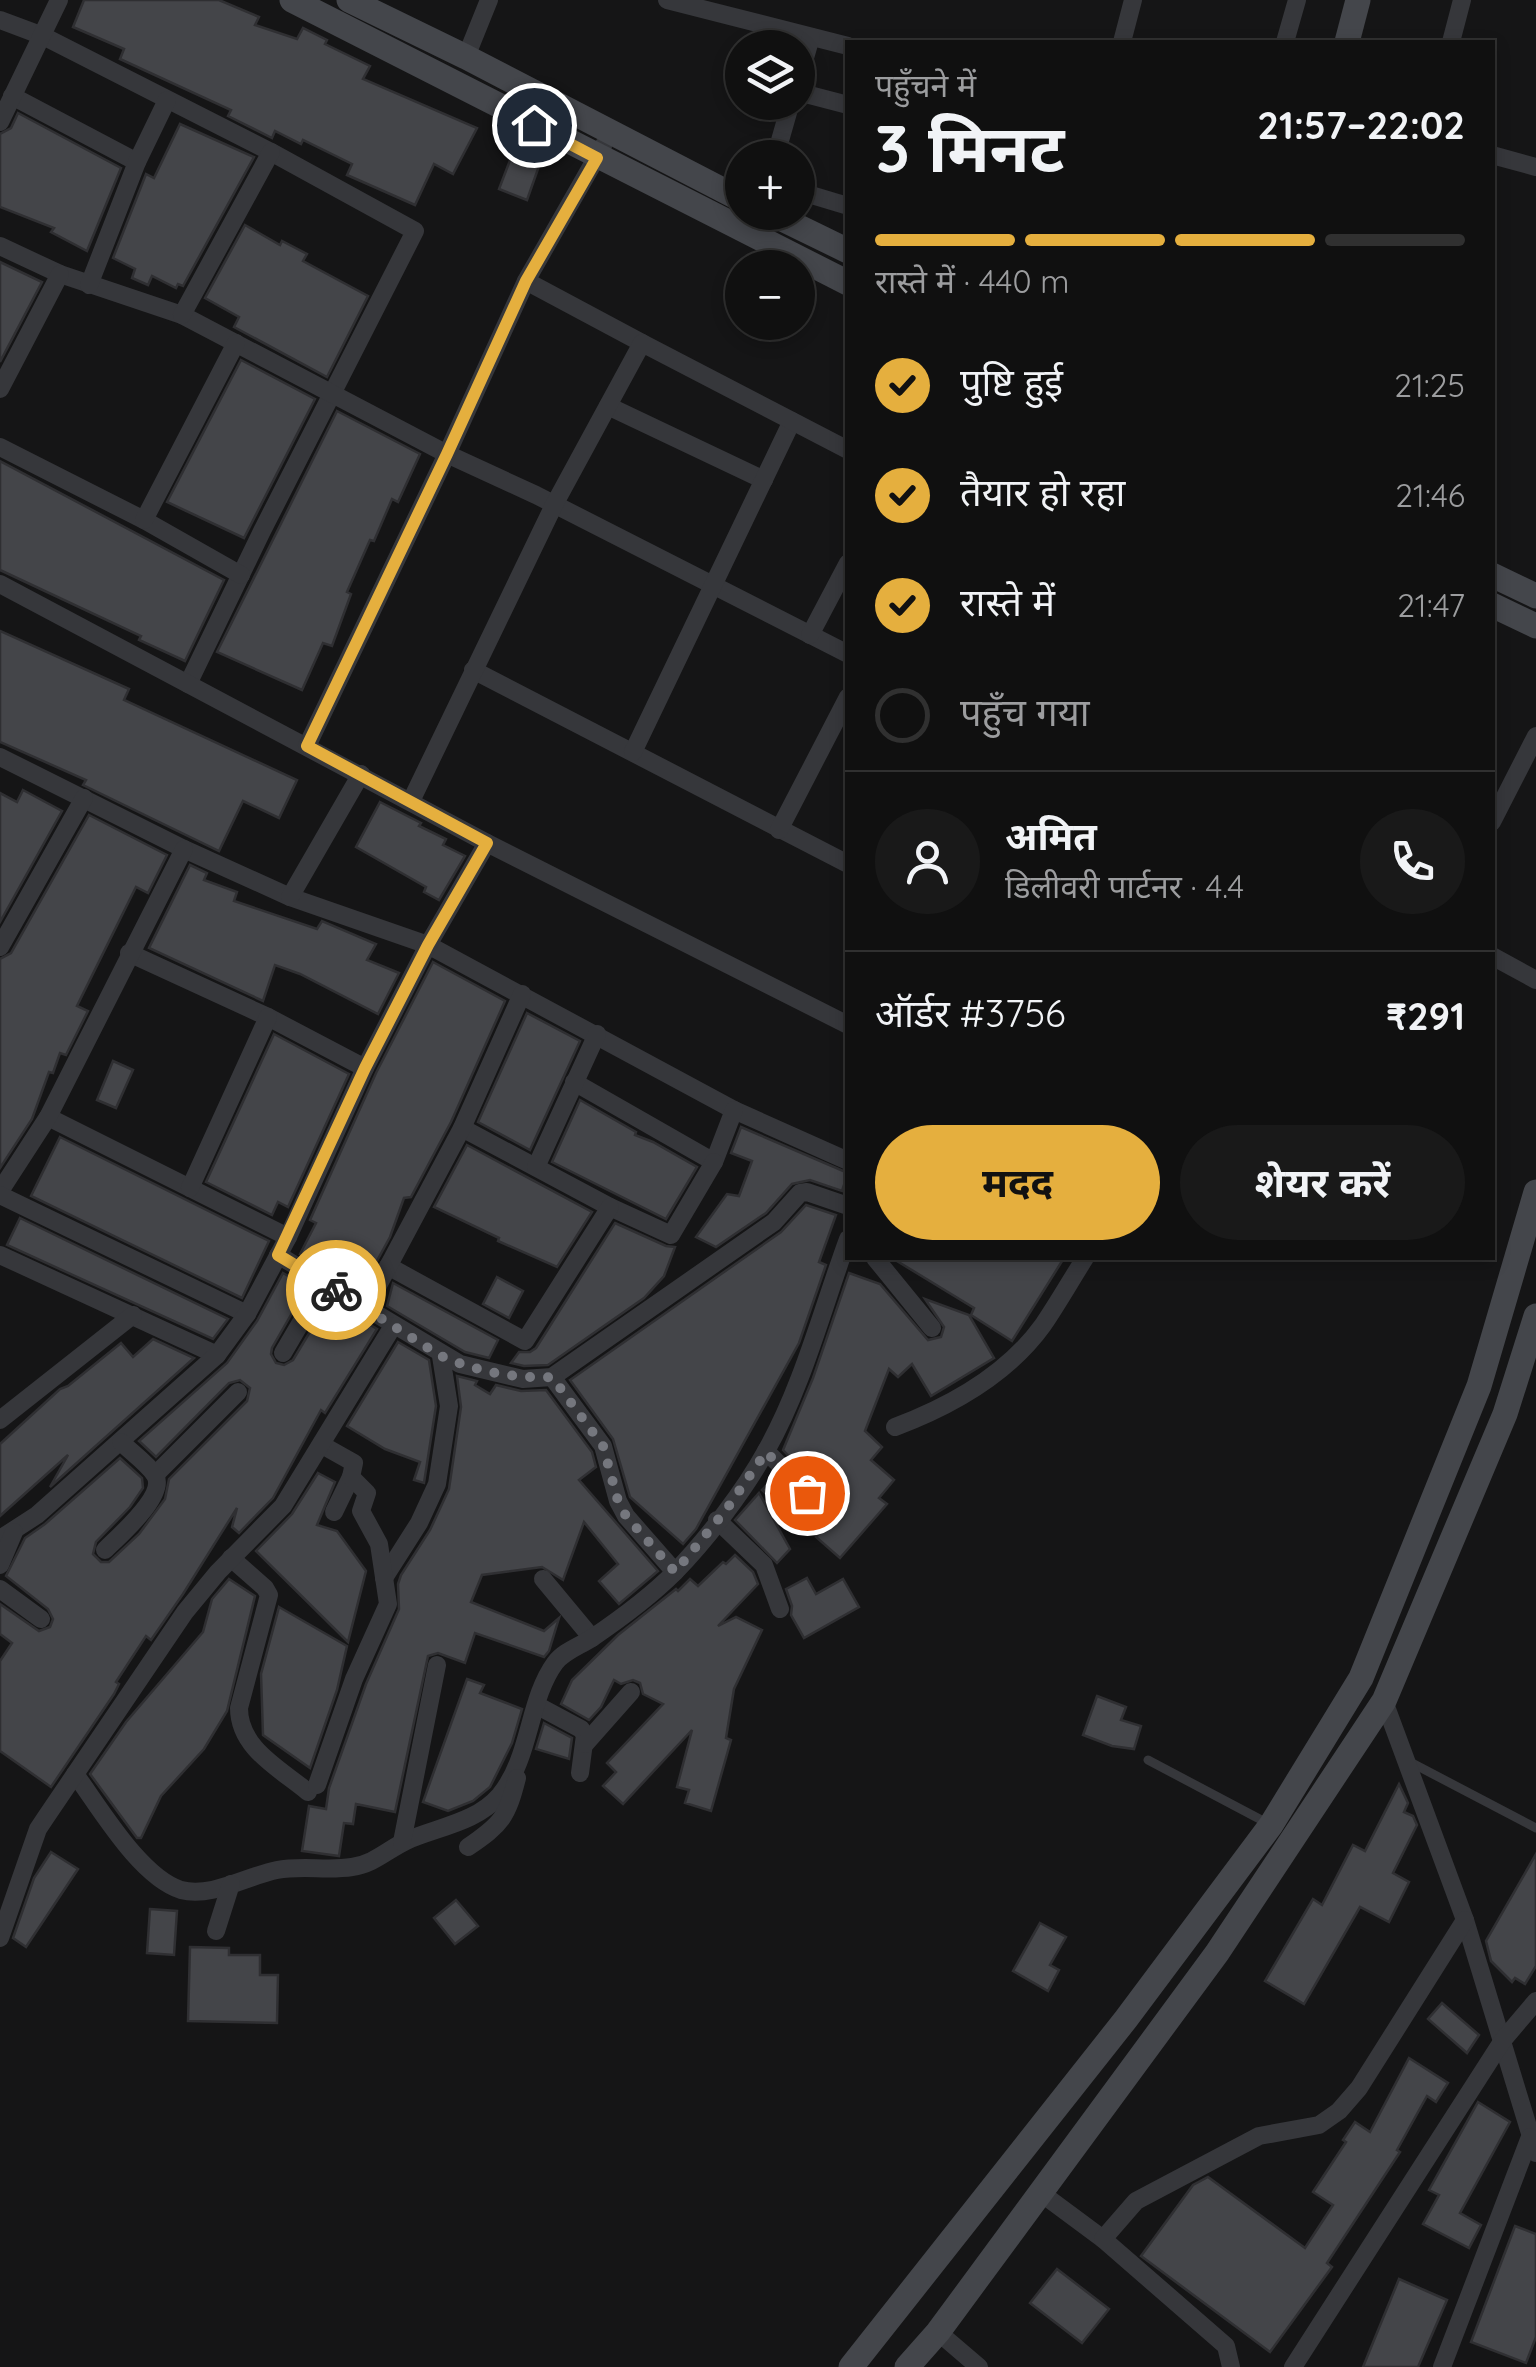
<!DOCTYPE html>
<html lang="hi">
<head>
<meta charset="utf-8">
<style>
  body { margin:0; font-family:Quicksand,"Noto Sans Devanagari",sans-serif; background:#191919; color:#f1f3f6; height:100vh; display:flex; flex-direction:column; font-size:38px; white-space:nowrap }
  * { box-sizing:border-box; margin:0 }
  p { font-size:32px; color:#9c9d9f }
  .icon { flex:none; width:55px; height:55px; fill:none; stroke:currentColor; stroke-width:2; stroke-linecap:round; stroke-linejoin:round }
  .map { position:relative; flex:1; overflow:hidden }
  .drawer { position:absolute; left:845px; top:40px; width:650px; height:1220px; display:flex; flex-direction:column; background:#101010; border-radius:0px; box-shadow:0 5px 15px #0003,0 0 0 2px #303030 }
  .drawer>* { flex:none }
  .tools { position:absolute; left:725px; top:30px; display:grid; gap:20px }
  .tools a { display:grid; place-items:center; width:90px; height:90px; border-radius:50%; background:#101010; box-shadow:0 5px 15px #0003,0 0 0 2px #303030; font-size:50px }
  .pin { position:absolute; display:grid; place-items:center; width:85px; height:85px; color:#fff; margin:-42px; border:5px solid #fff; border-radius:50%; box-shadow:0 2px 10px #0007 }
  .courier { position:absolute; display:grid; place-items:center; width:100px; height:100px; margin:-50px; border:8px solid #e5af3e; border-radius:50%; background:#fff; color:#222; box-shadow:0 2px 12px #0007 }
  .overview em { font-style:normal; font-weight:700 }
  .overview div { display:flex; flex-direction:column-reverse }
  .overview { display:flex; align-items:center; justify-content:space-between; height:170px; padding:0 30px }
  h1 { font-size:65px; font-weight:700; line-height:75px }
  .bar { display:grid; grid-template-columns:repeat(4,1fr); gap:15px 10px; align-content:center; height:120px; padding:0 30px }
  .bar i { height:12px; border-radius:8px; background:#303030 }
  .bar .active { background:#e5af3e }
  .bar p { grid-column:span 4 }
  .line { display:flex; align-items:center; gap:25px; padding:0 30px; border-top:2px solid #303030 }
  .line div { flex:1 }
  .round { display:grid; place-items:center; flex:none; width:105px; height:105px; border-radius:52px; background:#191919 }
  ol { padding:0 30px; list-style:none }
  li { display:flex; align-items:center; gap:30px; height:110px }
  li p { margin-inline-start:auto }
  li .icon { padding:10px; border-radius:50%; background:#e5af3e; color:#111; stroke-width:4 }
  li:last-child { color:#9c9d9f }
  li i { width:55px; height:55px; border:5px solid #303030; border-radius:50% }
  .primary-button { display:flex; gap:20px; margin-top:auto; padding:20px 30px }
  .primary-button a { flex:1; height:115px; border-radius:60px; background:#e5af3e; color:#111; font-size:40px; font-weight:700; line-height:115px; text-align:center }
  .primary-button a+a { background:#191919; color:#f1f3f6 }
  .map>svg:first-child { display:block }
  .building { fill:#444549; stroke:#2f2f32; stroke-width:2.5 }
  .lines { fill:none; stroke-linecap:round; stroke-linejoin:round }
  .lane { stroke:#36373b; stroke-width:9 }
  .street { stroke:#36373b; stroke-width:18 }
  .secondary { stroke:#44464b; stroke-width:25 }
  .done { stroke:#75777e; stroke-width:10; stroke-dasharray:0 18 }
  .route { stroke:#e5af3e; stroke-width:12 }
</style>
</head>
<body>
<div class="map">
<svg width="1536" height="2367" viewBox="0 0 1536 2367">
  <rect width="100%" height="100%" fill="#151516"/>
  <g class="building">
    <path d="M 84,0 L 219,0 L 259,17 L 255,25 L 297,39 L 303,28 L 327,40 L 325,44 L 370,66 L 363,79 L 477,128 L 453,174 L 434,164 L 415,205 L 347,175 L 352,164 L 303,140 L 301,144 L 275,131 L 272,138 L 228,116 L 231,110 L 120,59 L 124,49 L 73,27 Z"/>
    <path d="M 18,113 L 121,168 L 87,251 L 51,232 L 54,228 L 0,207 L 0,134 L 11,128 Z"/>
    <path d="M 180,124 L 254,157 L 183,286 L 178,284 L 176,288 L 152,276 L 148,285 L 132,278 L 135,269 L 113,258 L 146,174 L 154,178 Z"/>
    <path d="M 517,142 L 544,152 L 527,200 L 499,189 Z"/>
    <path d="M 245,225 L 280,245 L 282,241 L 307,254 L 303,261 L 368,296 L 327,377 L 234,327 L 239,317 L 205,298 Z"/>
    <path d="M 0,262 L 42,282 L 0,362 Z"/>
    <path d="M 241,360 L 315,399 L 244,538 L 167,502 Z"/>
    <path d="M 337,411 L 420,454 L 398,502 L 392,499 L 374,541 L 370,540 L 347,592 L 351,594 L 332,646 L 323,643 L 302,690 L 217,652 Z"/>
    <path d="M 0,461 L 224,580 L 185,661 L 139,640 L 141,636 L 0,570 Z"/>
    <path d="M 0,631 L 129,689 L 124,700 L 297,780 L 279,818 L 243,801 L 219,851 L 83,785 L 86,780 L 0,742 Z"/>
    <path d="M 23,790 L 62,811 L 0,922 L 0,793 L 17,802 Z"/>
    <path d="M 380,802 L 421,823 L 419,826 L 446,839 L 443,845 L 465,856 L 439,900 L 424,892 L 426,887 L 356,847 Z"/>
    <path d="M 89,815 L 167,855 L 148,893 L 136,887 L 77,1006 L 88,1011 L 66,1055 L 60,1053 L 53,1073 L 49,1072 L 32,1119 L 0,1168 L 0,959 L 11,953 Z"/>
    <path d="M 190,865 L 207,873 L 204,880 L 237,892 L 234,901 L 317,929 L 322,921 L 376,944 L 367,960 L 399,973 L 378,1014 L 300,974 L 275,965 L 263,1001 L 149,948 Z"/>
    <path d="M 433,962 L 505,1001 L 451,1122 L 411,1197 L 404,1198 L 390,1237 L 366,1281 L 300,1254 L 316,1223 L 310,1220 L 376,1073 Z"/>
    <path d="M 527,1013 L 580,1041 L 530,1150 L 478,1122 Z"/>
    <path d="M 274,1034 L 349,1074 L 288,1207 L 278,1202 L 272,1215 L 206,1182 Z"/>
    <path d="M 113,1061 L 133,1070 L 116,1108 L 97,1100 Z"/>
    <path d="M 580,1100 L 636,1132 L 635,1135 L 653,1142 L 697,1167 L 666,1219 L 552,1162 Z"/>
    <path d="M 741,1127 L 848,1173 L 842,1191 L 810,1180 L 792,1184 L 766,1213 L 716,1247 L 696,1237 L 727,1194 L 739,1196 L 752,1161 L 731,1153 Z"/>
    <path d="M 60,1137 L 269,1241 L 242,1298 L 31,1196 Z"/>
    <path d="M 467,1145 L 592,1212 L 557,1267 L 498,1241 L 499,1238 L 434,1207 Z"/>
    <path d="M 806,1205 L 836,1215 L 819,1262 L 826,1265 L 799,1343 L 696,1529 L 683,1544 L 630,1497 L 613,1439 L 570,1380 L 781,1232 Z"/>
    <path d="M 20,1218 L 228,1319 L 213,1339 L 7,1245 Z"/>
    <path d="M 615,1223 L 666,1246 L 675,1247 L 664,1276 L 644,1298 L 548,1365 L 524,1366 L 511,1363 L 519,1352 L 530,1352 L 536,1348 Z"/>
    <path d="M 892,1258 L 1064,1258 L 1012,1341 L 971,1315 L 974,1308 Z"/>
    <path d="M 283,1273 L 307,1287 L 272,1348 L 271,1354 L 276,1363 L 284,1365 L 293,1360 L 329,1300 L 377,1329 L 325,1413 L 321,1410 L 273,1498 L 239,1533 L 232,1527 L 237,1508 L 183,1594 L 151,1640 L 146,1636 L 116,1682 L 119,1684 L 114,1694 L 51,1787 L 0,1751 L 0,1661 L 12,1643 L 0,1634 L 0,1604 L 39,1631 L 50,1627 L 53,1619 L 48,1609 L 6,1576 L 25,1538 L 45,1524 L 120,1458 L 142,1478 L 143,1488 L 130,1507 L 96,1542 L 93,1554 L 101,1562 L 109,1562 L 139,1534 L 165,1499 L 169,1479 L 247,1401 L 250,1388 L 240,1380 L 229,1383 L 156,1457 L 139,1441 L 227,1363 L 257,1321 Z"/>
    <path d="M 849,1273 L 880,1284 L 928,1340 L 941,1337 L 944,1327 L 925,1299 L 969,1315 L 994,1358 L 931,1396 L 912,1364 L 898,1377 L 889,1369 L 865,1431 L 882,1447 L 871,1460 L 894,1480 L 879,1498 L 887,1504 L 840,1558 L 816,1537 L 826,1526 L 837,1522 L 840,1510 L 783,1450 L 813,1378 Z"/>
    <path d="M 497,1277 L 523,1291 L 509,1318 L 483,1304 Z"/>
    <path d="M 393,1283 L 498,1340 L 489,1358 L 465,1352 L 387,1306 Z"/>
    <path d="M 153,1339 L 194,1358 L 50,1487 L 68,1455 L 0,1516 L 0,1444 L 60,1389 L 68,1386 L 121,1343 L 133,1357 Z"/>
    <path d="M 398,1342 L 429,1360 L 436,1406 L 424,1483 L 414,1480 L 420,1462 L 385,1449 L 347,1426 Z"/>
    <path d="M 457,1376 L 477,1381 L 475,1385 L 490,1394 L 496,1385 L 521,1391 L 546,1390 L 592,1452 L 596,1467 L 579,1480 L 658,1571 L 619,1604 L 599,1581 L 618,1564 L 584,1522 L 563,1580 L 542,1567 L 482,1575 L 471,1602 L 544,1631 L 559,1618 L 549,1651 L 544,1657 L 475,1633 L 465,1663 L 438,1653 L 428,1656 L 395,1812 L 356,1804 L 353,1824 L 344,1823 L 339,1856 L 302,1851 L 309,1806 L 326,1809 L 329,1788 L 366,1684 L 399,1609 L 398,1584 L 401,1575 L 430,1530 L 449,1489 L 461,1407 Z"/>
    <path d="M 318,1473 L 335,1482 L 317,1525 L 337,1531 L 366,1571 L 348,1642 L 256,1551 L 292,1514 Z"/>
    <path d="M 774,1477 L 798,1502 L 788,1513 L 762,1490 Z"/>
    <path d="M 759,1493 L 790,1549 L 777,1563 L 735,1520 Z"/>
    <path d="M 735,1555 L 753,1572 L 758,1584 L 718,1626 L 736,1617 L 762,1630 L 734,1689 L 726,1738 L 731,1740 L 711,1811 L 685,1803 L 689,1790 L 677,1787 L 692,1730 L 623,1804 L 603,1786 L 616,1772 L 607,1763 L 663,1704 L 643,1694 L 640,1683 L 633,1680 L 621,1684 L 614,1680 L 601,1707 L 589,1720 L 561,1704 L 572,1680 L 618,1635 L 676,1589 L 678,1591 L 690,1579 L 698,1586 L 723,1562 L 726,1564 Z"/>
    <path d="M 807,1578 L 816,1594 L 843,1579 L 859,1607 L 804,1638 L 791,1615 L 792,1606 L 786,1589 Z"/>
    <path d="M 229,1579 L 255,1596 L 227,1711 L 204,1749 L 161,1796 L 141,1838 L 137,1838 L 90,1774 L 126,1722 L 203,1632 L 212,1599 Z"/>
    <path d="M 279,1607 L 347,1646 L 337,1690 L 310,1768 L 263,1735 L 261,1674 Z"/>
    <path d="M 467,1679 L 484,1685 L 480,1693 L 522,1709 L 512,1743 L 490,1787 L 473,1801 L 448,1811 L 423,1802 Z"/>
    <path d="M 1097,1696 L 1126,1707 L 1121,1720 L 1141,1726 L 1134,1749 L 1112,1746 L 1083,1735 Z"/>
    <path d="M 544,1723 L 572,1738 L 569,1759 L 536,1749 Z"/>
    <path d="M 1399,1784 L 1408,1803 L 1404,1812 L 1413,1816 L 1417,1825 L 1393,1873 L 1409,1882 L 1389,1922 L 1360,1907 L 1304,2004 L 1265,1981 L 1313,1899 L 1322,1905 L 1353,1845 L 1365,1851 Z"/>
    <path d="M 51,1852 L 78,1869 L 26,1947 L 13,1938 L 34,1878 Z"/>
    <path d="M 1536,1854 L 1536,1966 L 1525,1984 L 1515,1978 L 1512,1982 L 1491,1961 L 1486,1941 Z"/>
    <path d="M 456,1900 L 478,1926 L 455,1944 L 434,1918 Z"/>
    <path d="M 150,1909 L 177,1911 L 174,1955 L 147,1953 Z"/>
    <path d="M 1040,1923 L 1066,1937 L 1050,1965 L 1059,1970 L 1048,1991 L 1013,1971 Z"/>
    <path d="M 190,1947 L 229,1948 L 229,1955 L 260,1955 L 260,1975 L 278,1975 L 277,2023 L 188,2021 Z"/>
    <path d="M 1442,2003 L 1479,2035 L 1467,2053 L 1428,2019 Z"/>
    <path d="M 1409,2058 L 1448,2083 L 1436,2102 L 1427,2096 L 1397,2150 L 1400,2152 L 1327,2263 L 1332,2267 L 1270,2352 L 1141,2256 L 1193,2185 L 1208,2177 L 1305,2248 L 1333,2205 L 1313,2192 L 1346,2142 L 1343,2140 L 1355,2122 L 1370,2132 Z"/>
    <path d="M 1478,2102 L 1510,2122 L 1460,2213 L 1481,2225 L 1469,2248 L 1423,2224 L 1439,2195 L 1429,2190 Z"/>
    <path d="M 1515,2226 L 1536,2234 L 1536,2337 L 1526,2363 L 1471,2342 Z"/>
    <path d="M 1057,2269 L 1109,2309 L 1082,2343 L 1030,2303 Z"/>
    <path d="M 1399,2279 L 1447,2300 L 1418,2367 L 1363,2367 Z"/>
  </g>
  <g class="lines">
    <g class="lane">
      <path d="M 1148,1760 L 1269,1824"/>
      <path d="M 1410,1762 L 1536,1828"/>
    </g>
    <g class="street">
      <path d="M 667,0 L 848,46"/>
      <path d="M 0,20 L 43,36 L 271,152 L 415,231 L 262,531 L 188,684"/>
      <path d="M 1122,42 L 1133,0"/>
      <path d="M 1285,42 L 1297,0"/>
      <path d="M 1451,42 L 1462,0"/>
      <path d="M 466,57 L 489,0"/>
      <path d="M 798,82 L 811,37"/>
      <path d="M 798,92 L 848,105"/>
      <path d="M 12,96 L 137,162"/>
      <path d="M 0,122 L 59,0"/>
      <path d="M 1492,155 L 1536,167"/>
      <path d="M 775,158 L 791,102"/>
      <path d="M 798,191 L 848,206"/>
      <path d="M 0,246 L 60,274 L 182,315 L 447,454 L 536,495 L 848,654"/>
      <path d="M 526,281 L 642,343"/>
      <path d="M 89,285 L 137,162 L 167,100"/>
      <path d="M 182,315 L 271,152"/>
      <path d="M 0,389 L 60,274"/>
      <path d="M 608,406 L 764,480"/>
      <path d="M 0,447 L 144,520 L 241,575"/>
      <path d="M 144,520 L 236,343"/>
      <path d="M 0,584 L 487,843 L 848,1025"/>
      <path d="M 810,635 L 848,563"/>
      <path d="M 473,670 L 848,864"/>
      <path d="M 307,746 L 447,454 L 526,281 L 603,146"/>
      <path d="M 633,752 L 792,421"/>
      <path d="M 0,757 L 184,849 L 290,897 L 428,945 L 734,1110 L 848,1161"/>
      <path d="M 411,801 L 554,505 L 642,343 L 848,450"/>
      <path d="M 1492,822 L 1536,736"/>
      <path d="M 779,830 L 848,697"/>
      <path d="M 290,897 L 361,774"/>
      <path d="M 0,947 L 84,798"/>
      <path d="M 129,953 L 268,1017 L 365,1068"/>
      <path d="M 1492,956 L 1536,980"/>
      <path d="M 574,1082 L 714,1162 L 734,1110"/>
      <path d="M 48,1117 L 288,1237"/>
      <path d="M 462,1128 L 610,1207 L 671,1235 L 714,1162"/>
      <path d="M 536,1167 L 597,1034"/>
      <path d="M 190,1188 L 268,1017"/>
      <path d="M 0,1191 L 48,1117 L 184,849"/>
      <path d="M 0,1195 L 247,1314"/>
      <path d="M 0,1255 L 217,1355"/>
      <path d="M 278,1255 L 460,1364 L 523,1379 L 552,1377 L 774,1222 L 800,1193 L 807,1192 L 848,1206"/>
      <path d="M 875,1258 L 932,1328"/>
      <path d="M 388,1266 L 525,1341 L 610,1207"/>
      <path d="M 366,1308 L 462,1128 L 522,994"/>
      <path d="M 283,1353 L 324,1283"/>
      <path d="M 552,1377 L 603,1446 L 618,1501 L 626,1516 L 675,1572"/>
      <path d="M 0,1420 L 133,1315"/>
      <path d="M 895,1427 C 951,1406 1007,1375 1043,1325 C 1058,1303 1071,1280 1085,1258"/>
      <path d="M 766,1451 L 828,1514"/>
      <path d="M 155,1475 L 238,1392"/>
      <path d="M 334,1512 L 351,1477"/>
      <path d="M 717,1520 L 764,1565 L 780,1609"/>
      <path d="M 0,1539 L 37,1515 L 217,1355 L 247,1314 L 288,1237 L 365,1068 L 428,945 L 487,843"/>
      <path d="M 105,1550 C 119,1536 167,1495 155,1475 C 147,1463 131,1452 121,1442"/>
      <path d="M 231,1558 L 265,1588 L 269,1595 L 239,1708 C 239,1748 279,1768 308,1792"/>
      <path d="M 0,1565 L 14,1532"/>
      <path d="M 384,1578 L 419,1523 L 437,1484 L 449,1406 L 441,1356"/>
      <path d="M 543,1579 L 592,1638"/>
      <path d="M 0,1589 L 41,1619"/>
      <path d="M 1384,1701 L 1465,1920 L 1536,2153"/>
      <path d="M 538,1706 L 581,1729 L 585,1735 L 580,1773"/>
      <path d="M 585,1744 L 631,1692"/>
      <path d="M 75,1774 C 100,1808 140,1877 181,1890 C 212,1898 247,1876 277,1870 C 302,1865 327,1871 352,1867 C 374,1864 387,1850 406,1841 C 437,1827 476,1823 500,1795 C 531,1757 528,1700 555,1663 C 564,1651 580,1646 592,1638 C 620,1619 652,1595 675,1572 C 707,1539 744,1491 766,1451 C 802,1388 823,1307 848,1239"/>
      <path d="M 317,1785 L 354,1679 L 388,1604 L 379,1544 L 361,1511 L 367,1493 L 351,1477 L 354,1463 L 322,1445"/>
      <path d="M 402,1842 L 437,1665"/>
      <path d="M 468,1847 C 502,1824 507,1817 517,1778"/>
      <path d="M 216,1931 L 231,1884"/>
      <path d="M 0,1938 L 38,1829 L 46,1817 L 185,1612 L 218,1572 L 283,1506 L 393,1326"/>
      <path d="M 1041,2193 L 1103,2239"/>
      <path d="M 938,2332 L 979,2367"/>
      <path d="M 1231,2367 L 1226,2346 L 1103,2239 L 1136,2201 L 1259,2136 L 1319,2125 L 1339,2111 L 1359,2088 L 1465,1920"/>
      <path d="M 1293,2367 L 1503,2040 L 1536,2001"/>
      <path d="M 1442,2367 L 1530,2137"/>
    </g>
    <g class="secondary">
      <path d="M 292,0 L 848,283"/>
      <path d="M 349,0 L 466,57 L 742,200"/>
      <path d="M 1347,42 L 1358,0"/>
      <path d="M 768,212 L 848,251"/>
      <path d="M 1492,575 L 1536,596"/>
      <path d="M 1492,605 L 1536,626"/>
      <path d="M 851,2367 L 1126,2019 L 1271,1825 L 1361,1678 L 1479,1386 L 1536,1192"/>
      <path d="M 907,2367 L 938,2332 L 1217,1953 L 1384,1701 L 1505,1414 L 1536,1316"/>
    </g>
  </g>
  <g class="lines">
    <path class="done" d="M 336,1290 L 441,1356 C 476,1371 514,1379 552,1377 L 603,1446 L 618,1501 L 626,1516 L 675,1572 L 726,1510 L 766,1452 L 807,1493"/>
    <path class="route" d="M 336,1290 L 278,1255 L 365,1068 L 428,945 L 487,843 L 307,746 L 447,454 L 526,281 L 597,158 L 534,125"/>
  </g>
</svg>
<div class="tools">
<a><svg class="icon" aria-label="layers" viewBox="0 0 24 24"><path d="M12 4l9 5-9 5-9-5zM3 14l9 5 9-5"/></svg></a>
<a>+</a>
<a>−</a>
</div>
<div class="pin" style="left:807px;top:1493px;background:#ea580c"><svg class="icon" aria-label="bag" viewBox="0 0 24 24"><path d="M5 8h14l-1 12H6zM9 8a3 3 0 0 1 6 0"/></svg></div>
<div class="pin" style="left:534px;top:125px;background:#1f2937"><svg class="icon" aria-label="home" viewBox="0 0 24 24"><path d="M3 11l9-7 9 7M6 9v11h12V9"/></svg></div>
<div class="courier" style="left:336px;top:1290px"><svg class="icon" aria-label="bike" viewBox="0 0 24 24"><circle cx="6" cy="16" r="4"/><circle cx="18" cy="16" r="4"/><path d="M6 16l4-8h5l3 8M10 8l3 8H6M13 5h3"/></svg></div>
<section class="drawer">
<div class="overview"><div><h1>3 मिनट</h1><p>पहुँचने में</p></div><em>21:57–22:02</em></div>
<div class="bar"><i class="active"></i><i class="active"></i><i class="active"></i><i></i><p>रास्ते में · 440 m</p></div>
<ol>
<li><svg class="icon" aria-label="check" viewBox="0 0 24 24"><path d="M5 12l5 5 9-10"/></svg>पुष्टि हुई<p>21:25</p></li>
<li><svg class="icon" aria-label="check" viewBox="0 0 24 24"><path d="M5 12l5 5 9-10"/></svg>तैयार हो रहा<p>21:46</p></li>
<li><svg class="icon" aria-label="check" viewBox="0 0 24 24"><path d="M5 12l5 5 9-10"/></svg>रास्ते में<p>21:47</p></li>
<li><i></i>पहुँच गया</li>
</ol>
<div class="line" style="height:180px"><a class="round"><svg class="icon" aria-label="person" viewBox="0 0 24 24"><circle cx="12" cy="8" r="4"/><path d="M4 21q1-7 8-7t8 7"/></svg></a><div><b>अमित</b><p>डिलीवरी पार्टनर · 4.4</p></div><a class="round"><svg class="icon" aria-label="phone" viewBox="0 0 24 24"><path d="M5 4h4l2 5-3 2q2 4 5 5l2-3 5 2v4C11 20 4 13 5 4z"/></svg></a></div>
<div class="line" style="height:130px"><div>ऑर्डर #3756</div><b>₹291</b></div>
<div class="primary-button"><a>मदद</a><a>शेयर करें</a></div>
</section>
</div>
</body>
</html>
